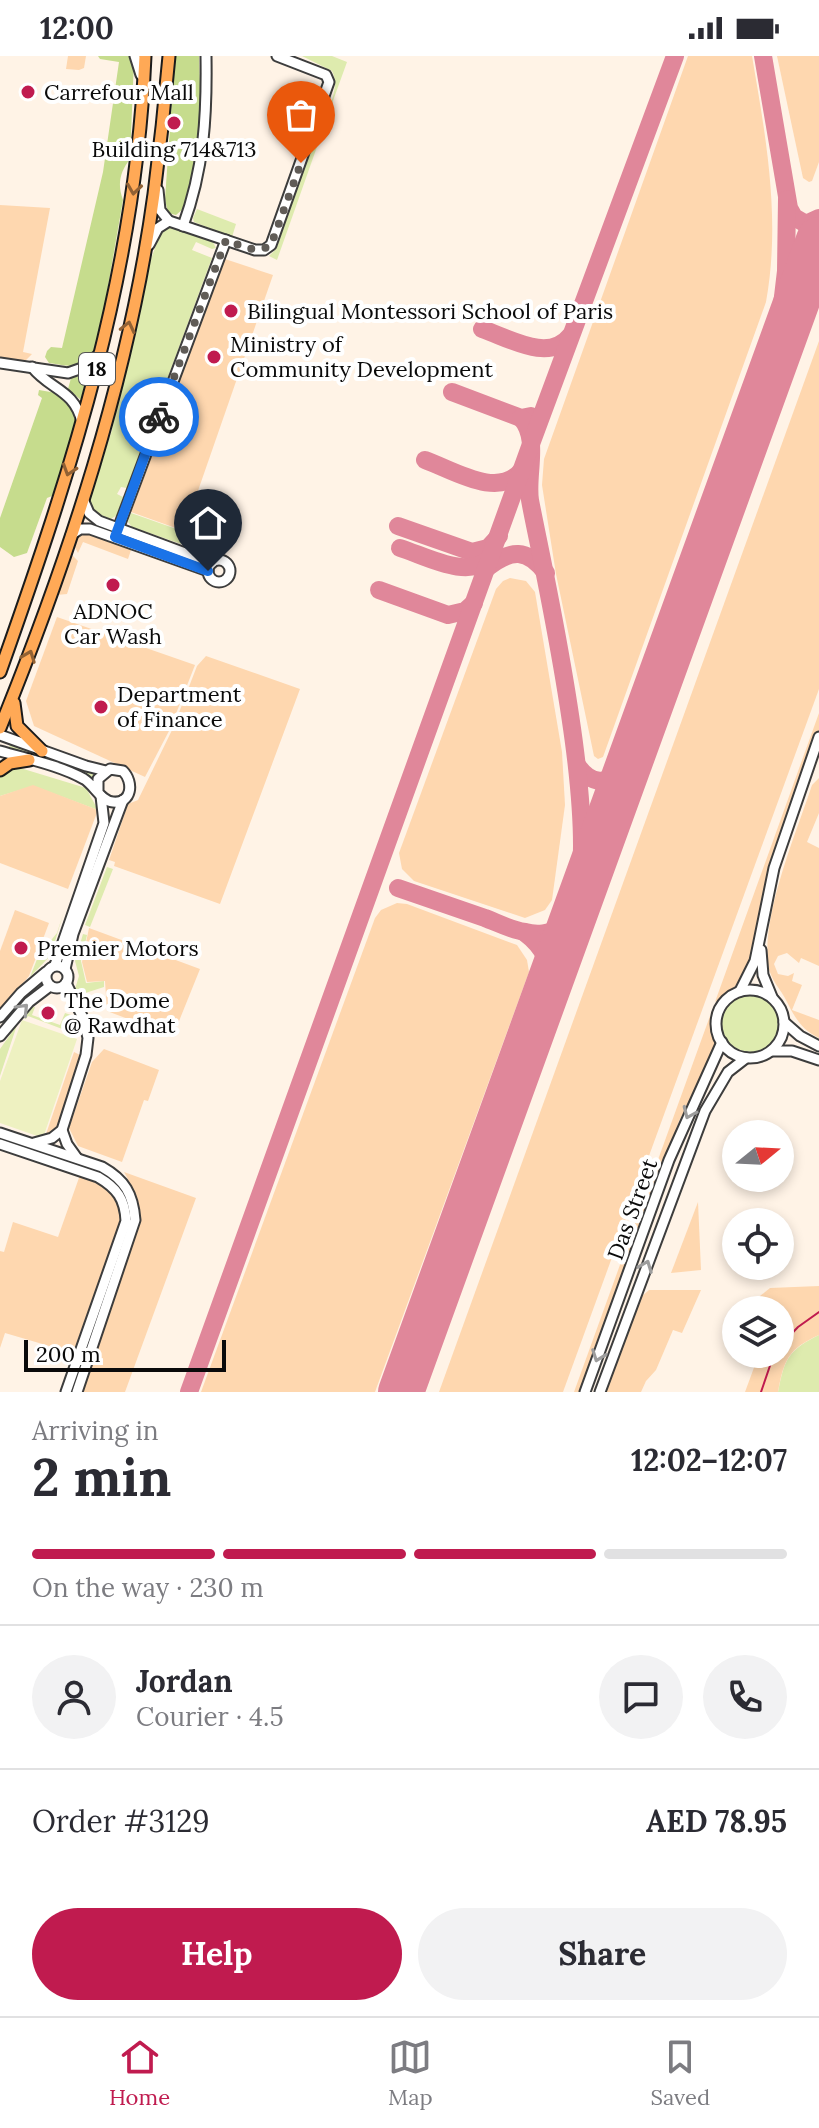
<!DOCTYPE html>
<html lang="en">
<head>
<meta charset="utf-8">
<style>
  body { margin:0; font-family:Lora,serif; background:#f2f2f3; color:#2b2b33; height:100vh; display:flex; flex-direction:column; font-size:30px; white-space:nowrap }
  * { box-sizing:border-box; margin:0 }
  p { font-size:26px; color:#7c7c81 }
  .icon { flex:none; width:44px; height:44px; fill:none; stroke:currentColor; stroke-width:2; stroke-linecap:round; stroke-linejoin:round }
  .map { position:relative; height:1336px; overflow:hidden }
  .sheet { display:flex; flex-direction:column; background:#fff; flex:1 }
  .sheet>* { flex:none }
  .needle { width:52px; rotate:72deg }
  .buttons { position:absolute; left:722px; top:1064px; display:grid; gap:16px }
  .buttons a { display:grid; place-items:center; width:72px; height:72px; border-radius:50%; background:#fff; box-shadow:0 4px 12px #0003; font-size:40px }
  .scale { position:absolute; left:24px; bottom:20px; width:202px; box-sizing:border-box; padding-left:8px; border:4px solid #0a0a0a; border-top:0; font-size:22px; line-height:28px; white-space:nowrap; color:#0a0a0a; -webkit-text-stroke:6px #fff; paint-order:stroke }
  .pin { position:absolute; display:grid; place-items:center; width:68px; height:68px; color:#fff; margin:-82px -34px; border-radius:50% 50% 50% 0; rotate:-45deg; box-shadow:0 0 8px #0007 }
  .pin .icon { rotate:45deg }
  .courier { position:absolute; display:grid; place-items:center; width:80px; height:80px; margin:-40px; border:6px solid #1a73e8; border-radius:50%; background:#fff; color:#222; box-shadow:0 2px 10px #0007 }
  .summary em { font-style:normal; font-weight:800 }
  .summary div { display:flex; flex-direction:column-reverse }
  .summary { display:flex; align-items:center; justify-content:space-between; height:136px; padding:0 32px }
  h1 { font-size:52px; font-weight:800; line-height:60px }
  .bar { display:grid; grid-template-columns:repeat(4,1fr); gap:12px 8px; align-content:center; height:96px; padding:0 32px }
  .bar i { height:10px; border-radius:6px; background:#e1e1e2 }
  .bar .selected { background:#c01b4f }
  .bar p { grid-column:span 4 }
  .line { display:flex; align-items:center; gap:20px; padding:0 32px; border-top:2px solid #e1e1e2 }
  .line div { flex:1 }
  .round { display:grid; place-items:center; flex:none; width:84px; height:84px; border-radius:42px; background:#f2f2f3 }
  .cta { display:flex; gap:16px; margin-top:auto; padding:16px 32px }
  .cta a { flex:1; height:92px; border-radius:48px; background:#c01b4f; color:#fff; font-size:32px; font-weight:800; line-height:92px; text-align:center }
  .cta a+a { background:#f2f2f3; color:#2b2b33 }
  .status { display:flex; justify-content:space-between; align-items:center; height:56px; padding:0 40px; background:#fff; direction:ltr }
  .status svg { height:22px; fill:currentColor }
  .dock { display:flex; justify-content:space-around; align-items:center; height:112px; border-top:2px solid #e1e1e2; background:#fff; font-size:22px; color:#7c7c81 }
  .dock a { display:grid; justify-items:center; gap:4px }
  .dock .selected { color:#c01b4f }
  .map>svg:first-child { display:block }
  .green { fill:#deebae }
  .forest { fill:#c6dc8d }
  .sand { fill:#fed7af }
  .pitch { fill:#eef1c1 }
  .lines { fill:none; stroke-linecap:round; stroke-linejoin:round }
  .taxiway { stroke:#e0879a; stroke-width:18 }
  .runway { stroke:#e0879a; stroke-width:46 }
  .minor-casing { stroke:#3d3d3d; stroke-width:13 }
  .major-casing { stroke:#1b1b1b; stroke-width:15 }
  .minor { stroke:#fff; stroke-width:9 }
  .major { stroke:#ffa956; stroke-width:11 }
  .rail { stroke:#c01b4f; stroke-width:2 }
  .oneway { stroke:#916134 }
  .oneway2 { stroke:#9d9d9d }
  .done { stroke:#605c57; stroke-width:8; stroke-dasharray:0 14.4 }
  .route { stroke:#1a73e8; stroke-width:10 }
  .poi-dot { fill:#c01b4f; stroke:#fff; stroke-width:3 }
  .labels { text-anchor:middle; stroke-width:8; stroke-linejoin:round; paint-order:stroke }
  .shield { fill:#fff; stroke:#545454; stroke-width:2 }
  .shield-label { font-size:20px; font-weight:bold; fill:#0a0a0a }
  .poi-label { font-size:22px; fill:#0a0a0a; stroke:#fff; text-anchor:start }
  .street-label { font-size:22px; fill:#0a0a0a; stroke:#fff }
</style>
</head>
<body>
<div class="status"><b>12:00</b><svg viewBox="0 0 49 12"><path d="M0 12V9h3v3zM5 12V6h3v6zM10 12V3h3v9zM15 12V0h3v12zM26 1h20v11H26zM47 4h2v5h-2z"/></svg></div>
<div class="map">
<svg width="819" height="1336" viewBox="0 0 819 1336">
  <rect width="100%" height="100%" fill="#fff3e6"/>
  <g class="green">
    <path d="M 302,0 L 332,0 L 347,6 L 325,67 L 323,67 C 329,52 340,31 332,15 Z"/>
    <path d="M 313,87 L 318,88 L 277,204 L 269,200 L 276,193 Z"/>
    <path d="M 197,153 L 236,168 L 232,181 L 194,166 L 193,162 Z"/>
    <path d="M 176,170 L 213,186 L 216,192 L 212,193 L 196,186 L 192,194 L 212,202 L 127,432 L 121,431 L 117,438 L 123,441 L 117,459 L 111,463 L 93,456 L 89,446 L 112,374 L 113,362 L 148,211 L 162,173 Z"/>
    <path d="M 131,457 L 185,476 L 181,488 L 132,471 L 128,466 Z"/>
    <path d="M 11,686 L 95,718 L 92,724 L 72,714 L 9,691 Z"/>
    <path d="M 17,711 L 86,732 L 98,754 L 33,730 L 0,740 L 0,717 L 10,712 Z"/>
    <path d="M 107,811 L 113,813 L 90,871 L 85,869 Z"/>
    <path d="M 64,855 L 51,899 L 30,921 L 43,888 L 47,889 L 57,877 Z"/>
    <path d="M 83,878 L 87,879 L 81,905 L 86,927 L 104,925 L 104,931 L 79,939 L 75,933 L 79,920 L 75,905 Z"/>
    <circle cx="751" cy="966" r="30"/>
    <path d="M 32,951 L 35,951 L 32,959 L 60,969 L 65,957 L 74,960 L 78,979 L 28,960 L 26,963 L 20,961 Z"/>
    <path d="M 22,962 L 17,969 L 0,1020 L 0,993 Z"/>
    <path d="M 819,1279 L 819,1336 L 778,1336 C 784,1304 788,1294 819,1279 Z"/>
  </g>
  <g class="forest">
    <path d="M 98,0 L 131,0 L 134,5 L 130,103 C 120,116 117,128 123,144 L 97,294 C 79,314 74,311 49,307 L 45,301 L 47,295 L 51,291 L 62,292 L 103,116 L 119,6 L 100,3 Z"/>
    <path d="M 175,0 L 199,0 L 201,57 L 197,97 L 183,153 L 176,159 L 168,157 L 165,143 Z"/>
    <path d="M 87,318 L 81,344 L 68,333 L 71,322 Z"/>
    <path d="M 39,334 L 62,338 L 73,348 L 77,366 L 52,440 L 47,442 L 27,497 L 14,501 L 0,491 L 0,462 L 42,342 L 38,339 Z"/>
  </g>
  <g class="sand">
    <path d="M 68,0 L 86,0 L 84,12 L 79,14 L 66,13 Z"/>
    <path d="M 688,0 L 752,0 C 766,82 781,163 766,246 L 603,701 L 598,703 L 594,700 L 556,518 L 542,429 L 544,403 Z"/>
    <path d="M 777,0 L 819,0 L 819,106 L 812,125 L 809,126 L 803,122 Z"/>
    <path d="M 0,149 L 50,152 L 23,296 L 32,298 L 25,305 L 0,302 Z"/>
    <path d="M 225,203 L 273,219 L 184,475 L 131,456 Z"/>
    <path d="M 819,285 L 819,633 L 563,1336 L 439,1336 Z"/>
    <path d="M 83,476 L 131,494 L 128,503 L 83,486 L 78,497 L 72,486 L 74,481 Z"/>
    <path d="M 70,497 L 78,505 L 67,538 L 57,539 Z"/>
    <path d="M 510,522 L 526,525 L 535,536 L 562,696 L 565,749 L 552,844 L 545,854 L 525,862 L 414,825 L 402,813 L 399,797 L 496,533 L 503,525 Z"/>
    <path d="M 57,561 L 195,609 L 170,673 L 145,721 L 34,670 L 26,645 Z"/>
    <path d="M 206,600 L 300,633 L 220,848 L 114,810 L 115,806 L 109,804 L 128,748 L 138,744 L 173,672 L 197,610 Z"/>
    <path d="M 819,657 L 819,688 L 800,730 L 754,904 L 743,924 L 715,946 Z"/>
    <path d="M 819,722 L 819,757 L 807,786 L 819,792 L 819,910 L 801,902 L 799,907 L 787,897 L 778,900 L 774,908 L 778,918 L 788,920 L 794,917 L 792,925 L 802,929 L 792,954 L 819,964 L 819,982 C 802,974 795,962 787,946 C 781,933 770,924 768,908 C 762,857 796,778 812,729 Z"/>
    <path d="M 33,729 L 98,754 L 68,833 L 0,807 L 0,740 Z"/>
    <path d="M 397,847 L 407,848 L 517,889 L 527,904 L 529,916 L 375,1336 L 201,1336 L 375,862 L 381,854 Z"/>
    <path d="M 15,854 L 49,867 L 29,920 L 0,955 L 0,895 Z"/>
    <path d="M 89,872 L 200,913 L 173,980 L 107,955 L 105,925 L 87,926 L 82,906 Z"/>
    <path d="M 710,960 L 715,989 L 710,1008 L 679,1065 L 580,1336 L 574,1336 Z"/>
    <path d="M 104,993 L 159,1014 L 148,1045 L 144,1044 L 122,1106 L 78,1090 L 69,1072 L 92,1006 Z"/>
    <path d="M 74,996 L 80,999 L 58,1069 L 45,1081 Z"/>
    <path d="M 124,1116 L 196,1142 L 125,1336 L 80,1336 L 137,1166 C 138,1146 134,1133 124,1116 Z"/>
    <path d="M 80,1119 L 96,1123 L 109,1132 L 116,1141 L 121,1164 L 73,1297 L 5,1277 L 0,1292 L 0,1195 L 4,1196 L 13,1166 L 58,1181 Z"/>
    <path d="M 698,1146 L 701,1214 L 671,1217 Z"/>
    <path d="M 819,1230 L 819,1279 C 788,1293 784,1304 778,1336 L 745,1336 L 759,1298 L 780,1298 L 780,1254 L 760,1254 L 760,1240 L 770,1232 Z"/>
    <path d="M 649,1234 L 701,1234 L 682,1277 L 673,1274 L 656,1314 L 646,1325 L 641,1336 L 606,1336 L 640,1242 Z"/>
  </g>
  <path class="pitch" d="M 22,964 L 77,983 L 43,1082 L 0,1067 L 0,1025 Z"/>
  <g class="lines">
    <g class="taxiway">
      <path d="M 763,0 L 789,152 L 794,161 L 806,168 L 819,162"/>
      <path d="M 482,273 C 509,282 549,307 570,280"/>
      <path d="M 765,333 L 780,266 L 786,215 L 787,143"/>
      <path d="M 452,336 L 521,362 L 531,360"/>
      <path d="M 425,404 C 453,414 499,444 522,414"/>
      <path d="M 398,470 L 472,496 L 488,492 L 499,480"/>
      <path d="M 400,492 C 426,500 469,525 491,501"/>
      <path d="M 487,512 C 511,493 527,492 546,517"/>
      <path d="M 379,534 L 448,559 L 465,555 L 474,547"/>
      <path d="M 577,709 C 591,730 607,728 626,714"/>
      <path d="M 398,832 C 427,842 456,852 485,862 C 498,867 511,874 525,876 C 536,879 550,878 560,872 C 619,836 542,510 530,444 C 526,418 540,383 521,362"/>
      <path d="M 524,876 C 545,892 551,906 547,932"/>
      <path d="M 189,1336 L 531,388 L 675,0"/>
    </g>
    <path class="runway" d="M 401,1336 L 819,184"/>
    <defs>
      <g id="minor">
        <path d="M 135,0 L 141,19"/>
        <path d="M 158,134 L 160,154 L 169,165 L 255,194 L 264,194 L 271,189 L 329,26 L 326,19 L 277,0"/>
        <path d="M 183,170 C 204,113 207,60 206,0"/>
        <path d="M 149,189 L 158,172 L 169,165"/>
        <path d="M 0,307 L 68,317 L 85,311 L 101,296"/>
        <path d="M 32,311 C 50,334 74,333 82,366"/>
        <path d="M 83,443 L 89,457 L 99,465 L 212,507"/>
        <path d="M 71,479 L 80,473 L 90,473 L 208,515"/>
        <path d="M 115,481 L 226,184"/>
        <circle cx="219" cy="515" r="11"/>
        <path d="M 0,679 L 86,710 L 106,715"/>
        <path d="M 0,695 C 27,703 59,709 84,723 C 94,729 101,745 113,746 C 132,748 134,726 123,715 L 110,713 L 98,723 L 98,735"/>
        <path d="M 761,894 L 763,919 L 772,941"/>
        <path d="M 55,909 L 104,767 L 101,740"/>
        <circle cx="57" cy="921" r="11"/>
        <path d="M 65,913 L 73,878 L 123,744"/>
        <circle cx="750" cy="968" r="34"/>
        <path d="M 740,935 L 755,905 L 774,812 L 819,681"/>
        <path d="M 0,961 L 21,937 L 46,916"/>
        <path d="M 784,966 L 800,980 L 819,990"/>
        <path d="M 0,980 L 29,946 L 50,930"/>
        <path d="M 771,995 L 792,995 L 819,1004"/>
        <path d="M 62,1074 L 67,1088 L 77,1102"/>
        <path d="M 0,1077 L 102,1111 C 125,1124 133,1138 135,1164 L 77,1336"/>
        <path d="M 34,1087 L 52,1082 L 62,1074 L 86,999 L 88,982 L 84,964 L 66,927"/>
        <path d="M 0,1088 L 98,1121 C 117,1132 125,1143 126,1165 L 66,1336"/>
        <path d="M 585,1336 L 669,1104 L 722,986"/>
        <path d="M 600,1336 L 705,1055 L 728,1016 L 746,1002"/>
      </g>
      <g id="major">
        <path d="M 0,616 C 72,413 136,217 145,0"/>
        <path d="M 14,647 L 17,670 L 42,695"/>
        <path d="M 0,672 C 69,502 129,321 154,138 C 160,92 165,46 169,0"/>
        <path d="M 0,714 L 10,707 L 29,704"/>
      </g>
    </defs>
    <use href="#minor" class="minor-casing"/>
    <use href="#major" class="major-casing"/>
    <use href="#minor" class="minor"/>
    <use href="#major" class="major"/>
    <g class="rail">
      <path d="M 780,1290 L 798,1271 L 819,1256"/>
      <path d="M 761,1336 L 774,1298"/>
    </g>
  </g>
  <defs><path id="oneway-chevron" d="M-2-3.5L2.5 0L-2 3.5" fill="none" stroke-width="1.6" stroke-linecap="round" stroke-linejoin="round" transform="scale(2)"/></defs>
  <g class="oneway">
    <use href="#oneway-chevron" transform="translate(134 133) rotate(98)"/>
    <use href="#oneway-chevron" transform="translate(128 271) rotate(-77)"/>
    <use href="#oneway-chevron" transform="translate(69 414) rotate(108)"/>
    <use href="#oneway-chevron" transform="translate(29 600) rotate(-69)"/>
  </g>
  <g class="oneway2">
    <use href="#oneway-chevron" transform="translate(23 953) rotate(-46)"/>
    <use href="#oneway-chevron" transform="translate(689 1057) rotate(114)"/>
    <use href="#oneway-chevron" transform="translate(646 1210) rotate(-69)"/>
    <use href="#oneway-chevron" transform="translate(598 1300) rotate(110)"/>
  </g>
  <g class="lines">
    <path class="done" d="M 159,361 L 226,184 C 241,189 256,199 271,189 L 301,107"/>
    <path class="route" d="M 159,361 L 115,481 L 208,515"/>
  </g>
  <g class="poi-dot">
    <circle cx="28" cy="36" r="8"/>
    <circle cx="174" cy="67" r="8"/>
    <circle cx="231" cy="255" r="8"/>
    <circle cx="214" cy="301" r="8"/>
    <circle cx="113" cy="529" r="8"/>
    <circle cx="101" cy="651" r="8"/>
    <circle cx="21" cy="892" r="8"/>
    <circle cx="48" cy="957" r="8"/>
  </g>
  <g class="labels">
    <rect class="shield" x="79" y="297" width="36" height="32" rx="6"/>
    <g class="shield-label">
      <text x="97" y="320">18</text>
    </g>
    <g class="poi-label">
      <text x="44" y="44">Carrefour Mall</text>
      <text x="174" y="101" text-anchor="middle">Building 714&amp;713</text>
      <text x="247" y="263">Bilingual Montessori School of Paris</text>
      <text x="230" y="296">Ministry of<tspan x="230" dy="25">Community Development</tspan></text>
      <text x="113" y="563" text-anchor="middle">ADNOC<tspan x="113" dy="25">Car Wash</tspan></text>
      <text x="117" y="646">Department<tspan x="117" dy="25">of Finance</tspan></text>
      <text x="37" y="900">Premier Motors</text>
      <text x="64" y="952">The Dome<tspan x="64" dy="25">@ Rawdhat</tspan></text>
    </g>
    <g class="street-label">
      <text transform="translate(632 1153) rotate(-70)" y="8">Das Street</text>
    </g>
  </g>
</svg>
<div class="buttons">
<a><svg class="needle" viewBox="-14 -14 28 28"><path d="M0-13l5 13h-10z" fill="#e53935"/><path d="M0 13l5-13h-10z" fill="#7c7c81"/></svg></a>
<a><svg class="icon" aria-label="locate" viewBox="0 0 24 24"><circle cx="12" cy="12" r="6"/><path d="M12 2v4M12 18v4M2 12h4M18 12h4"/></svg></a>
<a><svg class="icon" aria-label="layers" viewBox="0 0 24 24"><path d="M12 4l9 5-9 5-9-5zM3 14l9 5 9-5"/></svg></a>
</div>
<div class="scale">200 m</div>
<div class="pin" style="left:301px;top:107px;background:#ea580c"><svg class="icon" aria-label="bag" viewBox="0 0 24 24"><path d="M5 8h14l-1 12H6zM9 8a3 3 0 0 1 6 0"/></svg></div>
<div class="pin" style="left:208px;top:515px;background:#1f2937"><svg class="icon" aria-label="home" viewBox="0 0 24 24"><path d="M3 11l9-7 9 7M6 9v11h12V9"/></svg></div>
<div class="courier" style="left:159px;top:361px"><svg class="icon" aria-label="bike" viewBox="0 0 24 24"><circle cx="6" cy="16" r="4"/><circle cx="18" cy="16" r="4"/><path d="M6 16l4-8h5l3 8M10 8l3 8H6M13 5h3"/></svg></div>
</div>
<section class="sheet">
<div class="summary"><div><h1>2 min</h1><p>Arriving in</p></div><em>12:02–12:07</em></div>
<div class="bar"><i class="selected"></i><i class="selected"></i><i class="selected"></i><i></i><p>On the way · 230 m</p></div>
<div class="line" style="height:144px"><a class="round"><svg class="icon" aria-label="person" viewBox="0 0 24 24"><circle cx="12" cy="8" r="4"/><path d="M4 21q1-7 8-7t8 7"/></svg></a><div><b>Jordan</b><p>Courier · 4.5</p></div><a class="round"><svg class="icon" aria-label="chat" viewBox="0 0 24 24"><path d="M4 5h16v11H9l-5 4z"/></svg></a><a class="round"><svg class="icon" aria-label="phone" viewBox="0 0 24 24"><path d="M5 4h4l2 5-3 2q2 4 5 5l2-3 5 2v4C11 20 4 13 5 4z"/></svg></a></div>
<div class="line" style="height:104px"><div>Order #3129</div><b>AED 78.95</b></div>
<div class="cta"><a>Help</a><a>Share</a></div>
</section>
<nav class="dock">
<a class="selected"><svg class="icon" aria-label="home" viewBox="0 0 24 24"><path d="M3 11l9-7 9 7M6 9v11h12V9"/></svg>Home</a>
<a><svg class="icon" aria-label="map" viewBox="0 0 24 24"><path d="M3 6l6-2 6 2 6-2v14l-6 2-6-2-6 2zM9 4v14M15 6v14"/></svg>Map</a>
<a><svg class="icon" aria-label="saved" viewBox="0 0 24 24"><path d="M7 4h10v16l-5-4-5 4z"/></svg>Saved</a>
</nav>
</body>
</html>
